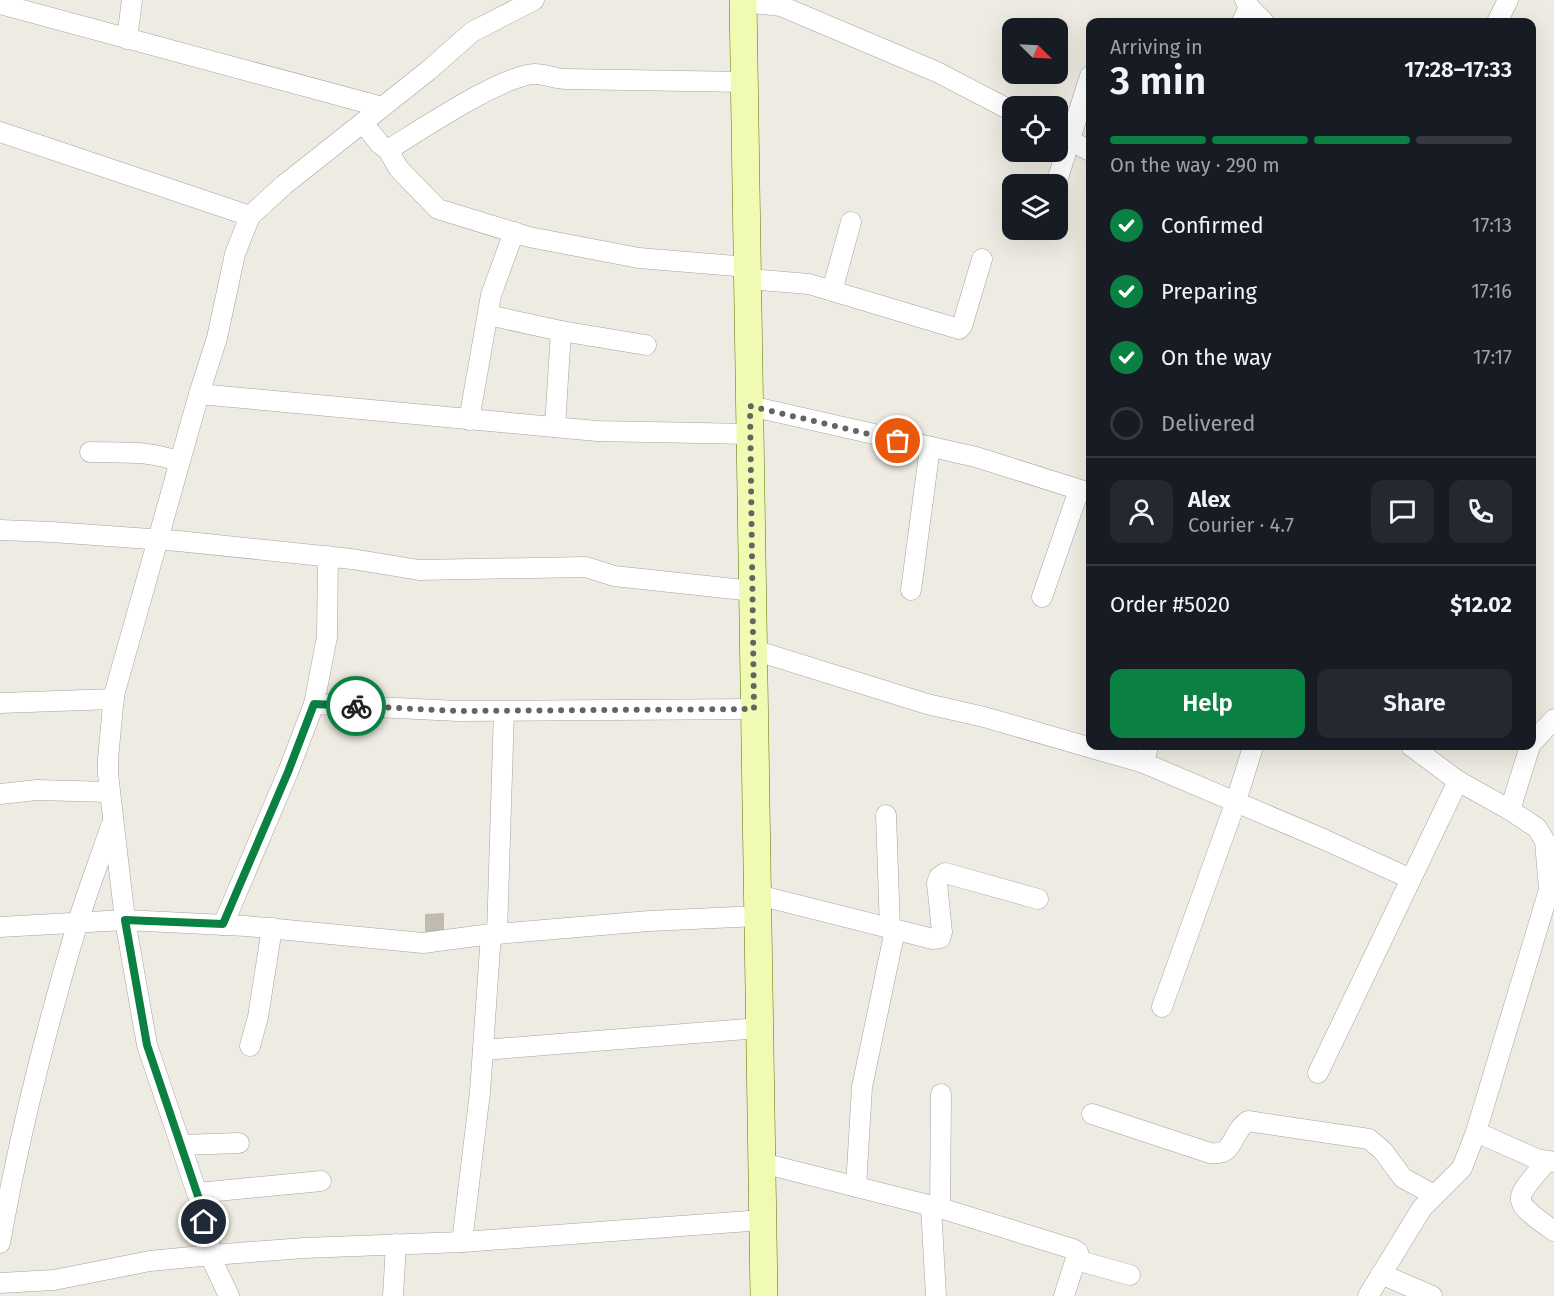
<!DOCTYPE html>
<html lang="en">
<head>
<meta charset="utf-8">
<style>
  body { margin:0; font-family:"Fira Sans",sans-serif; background:#242831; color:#f1f3f6; height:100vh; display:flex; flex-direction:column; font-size:22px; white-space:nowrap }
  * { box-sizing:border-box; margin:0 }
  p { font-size:20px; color:#9ea1a6 }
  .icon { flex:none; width:33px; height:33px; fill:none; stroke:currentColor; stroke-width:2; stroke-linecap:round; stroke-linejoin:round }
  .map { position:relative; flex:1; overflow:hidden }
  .sheet { position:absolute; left:1086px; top:18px; width:450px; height:732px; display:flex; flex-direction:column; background:#171b24; border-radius:12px; box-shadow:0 6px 24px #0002 }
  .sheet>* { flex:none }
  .needle { width:39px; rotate:114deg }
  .buttons { position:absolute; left:1002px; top:18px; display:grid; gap:12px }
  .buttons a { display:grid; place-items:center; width:66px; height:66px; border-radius:12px; background:#171b24; box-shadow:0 6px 24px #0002; font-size:30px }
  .pin { position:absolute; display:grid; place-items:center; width:51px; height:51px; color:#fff; margin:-26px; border:3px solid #fff; border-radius:50%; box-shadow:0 2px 6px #0007 }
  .courier { position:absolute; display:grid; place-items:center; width:60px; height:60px; margin:-30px; border:4px solid #0b8043; border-radius:50%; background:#fff; color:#222; box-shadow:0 2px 8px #0007 }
  .headline em { font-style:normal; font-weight:600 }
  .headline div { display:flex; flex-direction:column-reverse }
  .headline { display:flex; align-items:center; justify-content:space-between; height:102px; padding:0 24px }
  h1 { font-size:39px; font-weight:600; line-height:45px }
  .bar { display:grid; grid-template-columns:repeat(4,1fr); gap:9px 6px; align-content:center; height:72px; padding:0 24px }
  .bar i { height:8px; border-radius:4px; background:#363941 }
  .bar .selected { background:#0b8043 }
  .bar p { grid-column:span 4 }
  .line { display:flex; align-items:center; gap:15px; padding:0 24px; border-top:2px solid #363941 }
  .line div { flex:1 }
  .round { display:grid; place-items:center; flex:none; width:63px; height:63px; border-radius:12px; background:#242831 }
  ol { padding:0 24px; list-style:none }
  li { display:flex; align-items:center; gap:18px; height:66px }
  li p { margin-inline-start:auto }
  li .icon { padding:6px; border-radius:50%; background:#0b8043; color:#fff; stroke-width:4 }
  li:last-child { color:#9ea1a6 }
  li i { width:33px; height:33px; border:3px solid #363941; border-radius:50% }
  .button { display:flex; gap:12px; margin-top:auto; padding:12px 24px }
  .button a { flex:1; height:69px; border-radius:12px; background:#0b8043; color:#fff; font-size:24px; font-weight:600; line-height:69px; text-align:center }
  .button a+a { background:#242831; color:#f1f3f6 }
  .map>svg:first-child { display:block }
  .building { fill:#c2bab1 }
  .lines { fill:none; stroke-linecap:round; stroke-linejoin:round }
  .street-casing { stroke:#a3a3a3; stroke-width:21 }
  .secondary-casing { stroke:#5d7403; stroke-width:28 }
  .street { stroke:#fff; stroke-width:20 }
  .secondary { stroke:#f0fab3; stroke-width:27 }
  .done { stroke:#666461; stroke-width:6; stroke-dasharray:0 10.8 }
  .route { stroke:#0b8043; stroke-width:8 }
</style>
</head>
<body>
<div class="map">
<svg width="1554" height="1296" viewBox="0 0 1554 1296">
  <rect width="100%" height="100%" fill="#eeebe2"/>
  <path class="building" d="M 444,913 L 444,935 L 425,935 L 425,914 Z"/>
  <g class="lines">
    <defs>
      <g id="street">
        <path d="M 743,2 L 781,6 L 937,72 L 1012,111"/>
        <path d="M 0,4 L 382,107"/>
        <path d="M 1249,7 L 1264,22"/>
        <path d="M 1242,22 L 1249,7 L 1245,0"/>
        <path d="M 1497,22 L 1508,0"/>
        <path d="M 127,39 L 132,0"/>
        <path d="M 363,123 L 380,144 L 388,150 L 399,169 L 438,209 L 529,237 L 639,258 L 748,267"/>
        <path d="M 0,132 L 250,216"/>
        <path d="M 1060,135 L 1090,151"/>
        <path d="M 388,150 C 419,131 502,75 535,74 C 545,74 556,79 566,79 L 745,82"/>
        <path d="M 1056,184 L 1090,76"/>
        <path d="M 748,279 L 809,284 L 959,329 L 962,326 L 982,259"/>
        <path d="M 832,291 L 851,222"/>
        <path d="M 488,315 L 561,331 L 646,345"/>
        <path d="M 199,394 L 597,431 L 750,434"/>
        <path d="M 750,406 L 976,457 L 1090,493"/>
        <path d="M 469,420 L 491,295 L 514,232"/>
        <path d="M 555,427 L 561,331"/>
        <path d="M 90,452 C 120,453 151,450 179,462"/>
        <path d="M 0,530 L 52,532 L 178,541 L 352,559 L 419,570 L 586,567 L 614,576 L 753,591"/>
        <path d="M 328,556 L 327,637 L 314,704 L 458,711 L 755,709"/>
        <path d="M 911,590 L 930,447"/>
        <path d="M 1042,597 L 1079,490"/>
        <path d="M 754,650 L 927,704 L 984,717 L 1144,763 L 1323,839 L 1411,879"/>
        <path d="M 0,703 L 114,699"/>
        <path d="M 504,711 L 497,934 L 649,921 L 758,916"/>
        <path d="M 1532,743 L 1554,719"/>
        <path d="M 1144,763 L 1148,746"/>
        <path d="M 0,794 L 37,790 L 110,792"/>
        <path d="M 1510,810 L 1530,746"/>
        <path d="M 886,815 L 890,929"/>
        <path d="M 758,895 L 933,939 L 940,938 L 942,932 L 937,883 L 939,877 L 945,873 L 1038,899"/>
        <path d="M 223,925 L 288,772 L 314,704"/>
        <path d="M 0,927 L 125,920 L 108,774 L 108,759 L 114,695 L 199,394 L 217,338 L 235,254 L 250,216 L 284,185 L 429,70 L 472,32 L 534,0"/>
        <path d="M 497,934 L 491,934 L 480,1092 L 462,1242 L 763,1220"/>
        <path d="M 1162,1007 L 1236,801 L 1252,750"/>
        <path d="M 250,1046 L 258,1017 L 272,928"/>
        <path d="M 483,1050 L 759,1028"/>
        <path d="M 1318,1073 L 1458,781"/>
        <path d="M 1092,1114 L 1210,1153 C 1230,1155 1229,1145 1238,1132 C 1240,1128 1244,1124 1248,1121 L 1369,1139 L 1383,1151 L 1403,1178 L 1434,1195"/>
        <path d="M 1476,1132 L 1537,1159 L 1554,1162"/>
        <path d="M 181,1145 L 239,1143"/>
        <path d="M 1547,1161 C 1513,1201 1509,1199 1554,1231"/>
        <path d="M 762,1163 L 940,1208 L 1073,1249 L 1078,1252 L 1064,1296"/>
        <path d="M 856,1187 L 862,1087 L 895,930"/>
        <path d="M 197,1193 L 321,1181"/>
        <path d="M 931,1206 L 936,1296"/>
        <path d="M 940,1208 L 941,1094"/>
        <path d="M 0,1243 C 19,1136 46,1029 77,925 C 87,892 100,859 111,826"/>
        <path d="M 1076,1260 L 1130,1275"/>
        <path d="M 1381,1274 L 1432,1296"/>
        <path d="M 0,1283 L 54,1280 L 150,1261 L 212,1255 L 304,1248 L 462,1242"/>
        <path d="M 229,1296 L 213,1262 L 201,1205 L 147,1045 L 125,920 L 246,926 L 423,943 L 491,934"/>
        <path d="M 393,1296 L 396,1244"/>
        <path d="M 1368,1296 L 1422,1208 L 1462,1168 L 1476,1132 L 1549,890 L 1545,841 L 1537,828 L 1510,810 L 1458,781 L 1411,746"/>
      </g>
      <path id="secondary" d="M 743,0 L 764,1296"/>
    </defs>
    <use href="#street" class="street-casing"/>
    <use href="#secondary" class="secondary-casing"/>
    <use href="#street" class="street"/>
    <use href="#secondary" class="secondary"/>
  </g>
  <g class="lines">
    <path class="done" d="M 356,706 L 458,711 L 754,709 L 750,406 L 898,441"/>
    <path class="route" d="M 204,1222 L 201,1205 L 147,1045 L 125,920 L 223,924 L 288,772 L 314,704 L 356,706"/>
  </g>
</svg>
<div class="buttons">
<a><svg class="needle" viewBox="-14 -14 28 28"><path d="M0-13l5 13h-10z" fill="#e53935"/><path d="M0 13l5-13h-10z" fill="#9ea1a6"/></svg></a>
<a><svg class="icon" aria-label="locate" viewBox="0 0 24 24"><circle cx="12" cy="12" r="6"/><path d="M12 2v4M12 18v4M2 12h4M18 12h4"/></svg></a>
<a><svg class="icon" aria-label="layers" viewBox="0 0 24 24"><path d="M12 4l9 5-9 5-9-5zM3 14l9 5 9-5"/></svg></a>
</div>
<div class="pin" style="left:898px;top:441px;background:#ea580c"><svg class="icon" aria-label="bag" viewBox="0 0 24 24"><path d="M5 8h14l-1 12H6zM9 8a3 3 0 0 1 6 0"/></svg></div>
<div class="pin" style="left:204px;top:1222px;background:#1f2937"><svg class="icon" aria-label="home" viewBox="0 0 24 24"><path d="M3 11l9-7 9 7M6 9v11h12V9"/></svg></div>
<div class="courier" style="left:356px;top:706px"><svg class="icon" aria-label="bike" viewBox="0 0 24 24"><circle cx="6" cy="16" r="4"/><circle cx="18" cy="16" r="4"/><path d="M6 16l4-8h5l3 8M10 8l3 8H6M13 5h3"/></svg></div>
<section class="sheet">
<div class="headline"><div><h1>3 min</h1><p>Arriving in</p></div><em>17:28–17:33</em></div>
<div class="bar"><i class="selected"></i><i class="selected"></i><i class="selected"></i><i></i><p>On the way · 290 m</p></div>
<ol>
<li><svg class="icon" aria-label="check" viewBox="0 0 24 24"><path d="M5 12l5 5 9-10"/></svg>Confirmed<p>17:13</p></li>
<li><svg class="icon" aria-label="check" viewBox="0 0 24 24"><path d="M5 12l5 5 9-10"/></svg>Preparing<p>17:16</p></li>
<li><svg class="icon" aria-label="check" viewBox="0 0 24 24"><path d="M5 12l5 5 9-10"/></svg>On the way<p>17:17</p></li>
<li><i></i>Delivered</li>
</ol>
<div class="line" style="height:108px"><a class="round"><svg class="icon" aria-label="person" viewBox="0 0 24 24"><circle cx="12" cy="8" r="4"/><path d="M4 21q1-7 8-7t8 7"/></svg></a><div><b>Alex</b><p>Courier · 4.7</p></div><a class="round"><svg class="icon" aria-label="chat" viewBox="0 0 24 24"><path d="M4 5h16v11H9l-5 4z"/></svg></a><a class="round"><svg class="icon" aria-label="phone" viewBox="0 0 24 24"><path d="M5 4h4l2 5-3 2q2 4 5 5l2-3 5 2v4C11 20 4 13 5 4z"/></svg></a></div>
<div class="line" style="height:78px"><div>Order #5020</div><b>$12.02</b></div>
<div class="button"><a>Help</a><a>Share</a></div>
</section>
</div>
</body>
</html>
